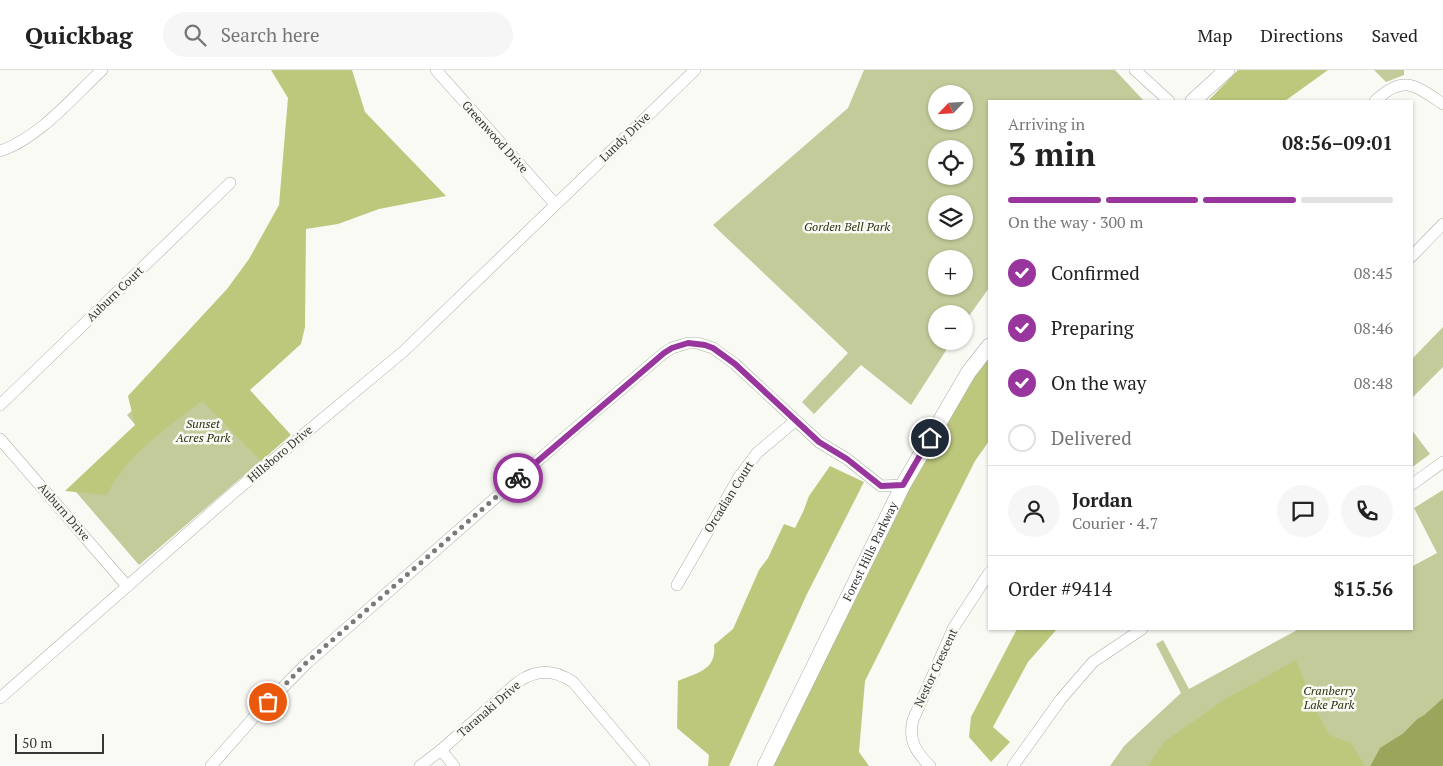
<!DOCTYPE html>
<html lang="en">
<head>
<meta charset="utf-8">
<style>
  body { margin:0; font-family:"PT Serif",serif; background:#f6f6f6; color:#222; height:100vh; display:flex; flex-direction:column; font-size:19px; white-space:nowrap }
  * { box-sizing:border-box; margin:0 }
  p { font-size:16px; color:#767676 }
  .icon { flex:none; width:28px; height:28px; fill:none; stroke:currentColor; stroke-width:2; stroke-linecap:round; stroke-linejoin:round }
  .map { position:relative; flex:1; overflow:hidden }
  .details { position:absolute; left:988px; top:30px; width:425px; height:530px; display:flex; flex-direction:column; background:#fff; border-radius:0px; box-shadow:0 1px 4px #0004 }
  .details>* { flex:none }
  .needle { width:32px; rotate:245deg }
  .tools { position:absolute; left:928px; top:15px; display:grid; gap:10px }
  .tools a { display:grid; place-items:center; width:45px; height:45px; border-radius:50%; background:#fff; box-shadow:0 1px 4px #0004; font-size:25px }
  .scale { position:absolute; left:15px; bottom:12px; width:89px; box-sizing:border-box; padding-left:5px; border:2px solid #363734; border-top:0; font-size:14px; line-height:18px; white-space:nowrap; color:#363734; -webkit-text-stroke:4px #f9faf4; paint-order:stroke }
  .pin { position:absolute; display:grid; place-items:center; width:42px; height:42px; color:#fff; margin:-21px; border:2px solid #fff; border-radius:50%; box-shadow:0 1px 5px #0007 }
  .courier { position:absolute; display:grid; place-items:center; width:50px; height:50px; margin:-25px; border:4px solid #98369d; border-radius:50%; background:#fff; color:#222; box-shadow:0 1px 6px #0007 }
  .head em { font-style:normal; font-weight:600 }
  .head div { display:flex; flex-direction:column-reverse }
  .head { display:flex; align-items:center; justify-content:space-between; height:85px; padding:0 20px }
  h1 { font-size:32px; font-weight:600; line-height:38px }
  .bar { display:grid; grid-template-columns:repeat(4,1fr); gap:8px 5px; align-content:center; height:60px; padding:0 20px }
  .bar i { height:6px; border-radius:4px; background:#e0e0e0 }
  .bar .active { background:#98369d }
  .bar p { grid-column:span 4 }
  .line { display:flex; align-items:center; gap:12px; padding:0 20px; border-top:1px solid #e0e0e0 }
  .line div { flex:1 }
  .round { display:grid; place-items:center; flex:none; width:52px; height:52px; border-radius:26px; background:#f6f6f6 }
  ol { padding:0 20px; list-style:none }
  li { display:flex; align-items:center; gap:15px; height:55px }
  li p { margin-inline-start:auto }
  li .icon { padding:5px; border-radius:50%; background:#98369d; color:#fff; stroke-width:4 }
  li:last-child { color:#767676 }
  li i { width:28px; height:28px; border:2px solid #e0e0e0; border-radius:50% }
  header { display:flex; align-items:center; gap:30px; box-sizing:border-box; height:70px; padding:0 25px; background:#fff; border-bottom:1px solid #e0e0e0 }
  header strong { font-size:24px }
  nav { display:flex; gap:28px; margin-inline-start:auto; font-size:18px }
  .search { width:350px; height:45px; background:#f6f6f6; display:flex; align-items:center; gap:12px; box-sizing:border-box; padding:0 18px; border-radius:28px; color:#767676; font-size:19px }
  .map>svg:first-child { display:block }
  .green { fill:#c3cb9a; fill-rule:evenodd }
  .forest { fill:#bdc87d }
  .water { fill:#9ba65c }
  .lines { fill:none; stroke-linecap:round; stroke-linejoin:round }
  .street-casing { stroke:#acada8; stroke-width:12 }
  .secondary-casing { stroke:#acada8; stroke-width:16 }
  .street { stroke:#fff; stroke-width:11 }
  .secondary { stroke:#fff; stroke-width:15 }
  .done { stroke:#7a7b77; stroke-width:5; stroke-dasharray:0 9 }
  .route { stroke:#98369d; stroke-width:6 }
  .labels { text-anchor:middle; stroke-width:5; stroke-linejoin:round; paint-order:stroke }
  .street-label { font-size:12px; fill:#363734; stroke:#f9faf4 }
  .park-label { font-size:12px; font-style:italic; fill:#2c300f; stroke:#f9faf4 }
</style>
</head>
<body>
<header>
<strong>Quickbag</strong>
<div class="search"><svg class="icon" aria-label="search" viewBox="0 0 24 24"><circle cx="10" cy="10" r="6"/><path d="M15 15l6 6"/></svg>Search here</div>
<nav><a>Map</a><a>Directions</a><a>Saved</a></nav>
</header>
<div class="map">
<svg width="1443" height="696" viewBox="0 0 1443 696">
  <rect width="100%" height="100%" fill="#f9faf4"/>
  <g class="green">
    <path d="M 864,0 L 1115,0 L 1144,31 L 989,31 L 989,218 L 964,253 L 964,244 L 936,244 L 936,271 L 952,271 L 911,335 L 861,295 L 814,344 L 802,332 L 848,283 L 713,155 L 848,38 ZM 936,24 L 964,24 L 964,51 L 936,51 ZM 936,79 L 964,79 L 964,106 L 936,106 ZM 936,134 L 964,134 L 964,161 L 936,161 ZM 936,189 L 964,189 L 964,216 L 936,216 Z"/>
    <path d="M 1374,0 L 1404,0 L 1404,5 L 1386,12 Z"/>
    <path d="M 1443,257 L 1443,297 L 1411,329 L 1411,290 Z"/>
    <path d="M 211,274 L 261,391 L 139,495 L 76,422 L 143,364 L 127,345 Z"/>
    <path d="M 1411,359 L 1430,384 L 1411,398 Z"/>
    <path d="M 1443,420 L 1443,628 L 1424,645 L 1417,649 L 1402,664 L 1379,680 L 1370,696 L 1110,696 L 1124,676 L 1181,623 L 1156,574 L 1163,570 L 1189,619 L 1299,559 L 1411,559 L 1411,497 L 1437,483 L 1414,438 Z"/>
  </g>
  <g class="forest">
    <path d="M 271,0 L 352,0 L 365,42 L 446,126 L 379,139 L 338,154 L 306,159 L 305,257 L 301,274 L 250,320 L 291,365 L 261,391 L 202,331 C 170,355 123,388 107,425 L 65,421 L 135,355 L 128,326 L 227,219 L 249,189 L 279,135 L 288,28 Z"/>
    <path d="M 1238,0 L 1328,0 L 1285,31 L 1208,31 Z"/>
    <path d="M 989,285 L 989,371 L 975,391 L 865,611 L 859,682 L 869,696 L 772,696 L 874,483 L 960,325 Z"/>
    <path d="M 830,396 L 864,412 L 807,524 L 729,696 L 708,696 L 709,685 L 677,658 L 678,611 C 697,603 717,600 714,575 L 733,559 L 759,500 L 768,488 L 784,454 L 795,458 L 803,442 L 809,426 Z"/>
    <path d="M 1017,559 L 1057,559 L 1028,592 L 993,657 L 1010,672 L 991,692 L 969,667 L 971,647 Z"/>
    <path d="M 1296,590 L 1315,638 L 1329,665 L 1351,673 L 1365,696 L 1148,696 L 1164,672 L 1225,629 Z"/>
  </g>
  <path class="water" d="M 1443,628 L 1443,696 L 1370,696 L 1380,678 L 1402,664 L 1417,649 L 1424,645 Z"/>
  <g class="lines">
    <defs>
      <g id="street">
        <path d="M 436,0 L 555,134"/>
        <path d="M 1135,0 L 1169,31"/>
        <path d="M 1375,31 C 1403,4 1415,15 1443,34"/>
        <path d="M 0,81 C 39,68 72,28 102,0"/>
        <path d="M 1411,187 L 1443,154"/>
        <path d="M 0,335 L 230,113"/>
        <path d="M 0,369 L 127,516"/>
        <path d="M 1411,415 L 1443,392"/>
        <path d="M 677,515 L 739,407 L 757,383 L 795,351"/>
        <path d="M 0,628 L 231,425 L 404,281 L 695,0"/>
        <path d="M 441,680 L 454,696"/>
        <path d="M 211,696 L 256,645 L 307,593 L 557,374 L 664,283 L 672,278 L 688,273 L 697,273 L 713,278 L 735,294 L 819,372 L 847,389 L 881,416 L 903,415"/>
        <path d="M 420,696 L 441,680 L 518,612 C 536,599 554,599 573,612 L 644,696"/>
        <path d="M 930,696 C 916,682 908,670 913,650 L 954,557 L 989,503"/>
        <path d="M 1013,696 L 1061,629 L 1093,592 L 1142,559"/>
      </g>
      <g id="secondary">
        <path d="M 1193,31 L 1227,0"/>
        <path id="s1" d="M 765,696 L 903,415 L 968,303 L 989,276"/>
      </g>
    </defs>
    <use href="#street" class="street-casing"/>
    <use href="#secondary" class="secondary-casing"/>
    <use href="#street" class="street"/>
    <use href="#secondary" class="secondary"/>
  </g>
  <g class="lines">
    <path class="done" d="M 268,632 L 306,593 L 518,408"/>
    <path class="route" d="M 518,408 L 664,283 L 672,278 L 688,273 L 705,275 L 713,278 L 735,294 L 819,372 L 847,389 L 881,416 L 903,415 L 930,368"/>
  </g>
  <g class="labels">
    <g class="street-label">
      <text transform="translate(495 67) rotate(48)" y="4">Greenwood Drive</text>
      <text transform="translate(625 67) rotate(-44)" y="4">Lundy Drive</text>
      <text transform="translate(115 224) rotate(-44)" y="4">Auburn Court</text>
      <text transform="translate(280 384) rotate(-40)" y="4">Hillsboro Drive</text>
      <text transform="translate(729 427) rotate(-58)" y="4">Orcadian Court</text>
      <text transform="translate(64 442) rotate(49)" y="4">Auburn Drive</text>
      <text dy="4" stroke="none"><textPath href="#s1" startOffset="239">Forest Hills Parkway</textPath></text>
      <text transform="translate(936 598) rotate(-65)" y="4">Nestor Crescent</text>
      <text transform="translate(489 639) rotate(-41)" y="4">Taranaki Drive</text>
    </g>
    <g class="park-label">
      <text x="847" y="161">Gorden Bell Park</text>
      <text x="203" y="358">Sunset<tspan x="203" dy="14">Acres Park</tspan></text>
      <text x="1329" y="625">Cranberry<tspan x="1329" dy="14">Lake Park</tspan></text>
    </g>
  </g>
</svg>
<div class="tools">
<a><svg class="needle" viewBox="-14 -14 28 28"><path d="M0-13l5 13h-10z" fill="#e53935"/><path d="M0 13l5-13h-10z" fill="#767676"/></svg></a>
<a><svg class="icon" aria-label="locate" viewBox="0 0 24 24"><circle cx="12" cy="12" r="6"/><path d="M12 2v4M12 18v4M2 12h4M18 12h4"/></svg></a>
<a><svg class="icon" aria-label="layers" viewBox="0 0 24 24"><path d="M12 4l9 5-9 5-9-5zM3 14l9 5 9-5"/></svg></a>
<a>+</a>
<a>−</a>
</div>
<div class="scale">50 m</div>
<div class="pin" style="left:268px;top:632px;background:#ea580c"><svg class="icon" aria-label="bag" viewBox="0 0 24 24"><path d="M5 8h14l-1 12H6zM9 8a3 3 0 0 1 6 0"/></svg></div>
<div class="pin" style="left:930px;top:368px;background:#1f2937"><svg class="icon" aria-label="home" viewBox="0 0 24 24"><path d="M3 11l9-7 9 7M6 9v11h12V9"/></svg></div>
<div class="courier" style="left:518px;top:408px"><svg class="icon" aria-label="bike" viewBox="0 0 24 24"><circle cx="6" cy="16" r="4"/><circle cx="18" cy="16" r="4"/><path d="M6 16l4-8h5l3 8M10 8l3 8H6M13 5h3"/></svg></div>
<section class="details">
<div class="head"><div><h1>3 min</h1><p>Arriving in</p></div><em>08:56–09:01</em></div>
<div class="bar"><i class="active"></i><i class="active"></i><i class="active"></i><i></i><p>On the way · 300 m</p></div>
<ol>
<li><svg class="icon" aria-label="check" viewBox="0 0 24 24"><path d="M5 12l5 5 9-10"/></svg>Confirmed<p>08:45</p></li>
<li><svg class="icon" aria-label="check" viewBox="0 0 24 24"><path d="M5 12l5 5 9-10"/></svg>Preparing<p>08:46</p></li>
<li><svg class="icon" aria-label="check" viewBox="0 0 24 24"><path d="M5 12l5 5 9-10"/></svg>On the way<p>08:48</p></li>
<li><i></i>Delivered</li>
</ol>
<div class="line" style="height:90px"><a class="round"><svg class="icon" aria-label="person" viewBox="0 0 24 24"><circle cx="12" cy="8" r="4"/><path d="M4 21q1-7 8-7t8 7"/></svg></a><div><b>Jordan</b><p>Courier · 4.7</p></div><a class="round"><svg class="icon" aria-label="chat" viewBox="0 0 24 24"><path d="M4 5h16v11H9l-5 4z"/></svg></a><a class="round"><svg class="icon" aria-label="phone" viewBox="0 0 24 24"><path d="M5 4h4l2 5-3 2q2 4 5 5l2-3 5 2v4C11 20 4 13 5 4z"/></svg></a></div>
<div class="line" style="height:65px"><div>Order #9414</div><b>$15.56</b></div>
</section>
</div>
</body>
</html>
